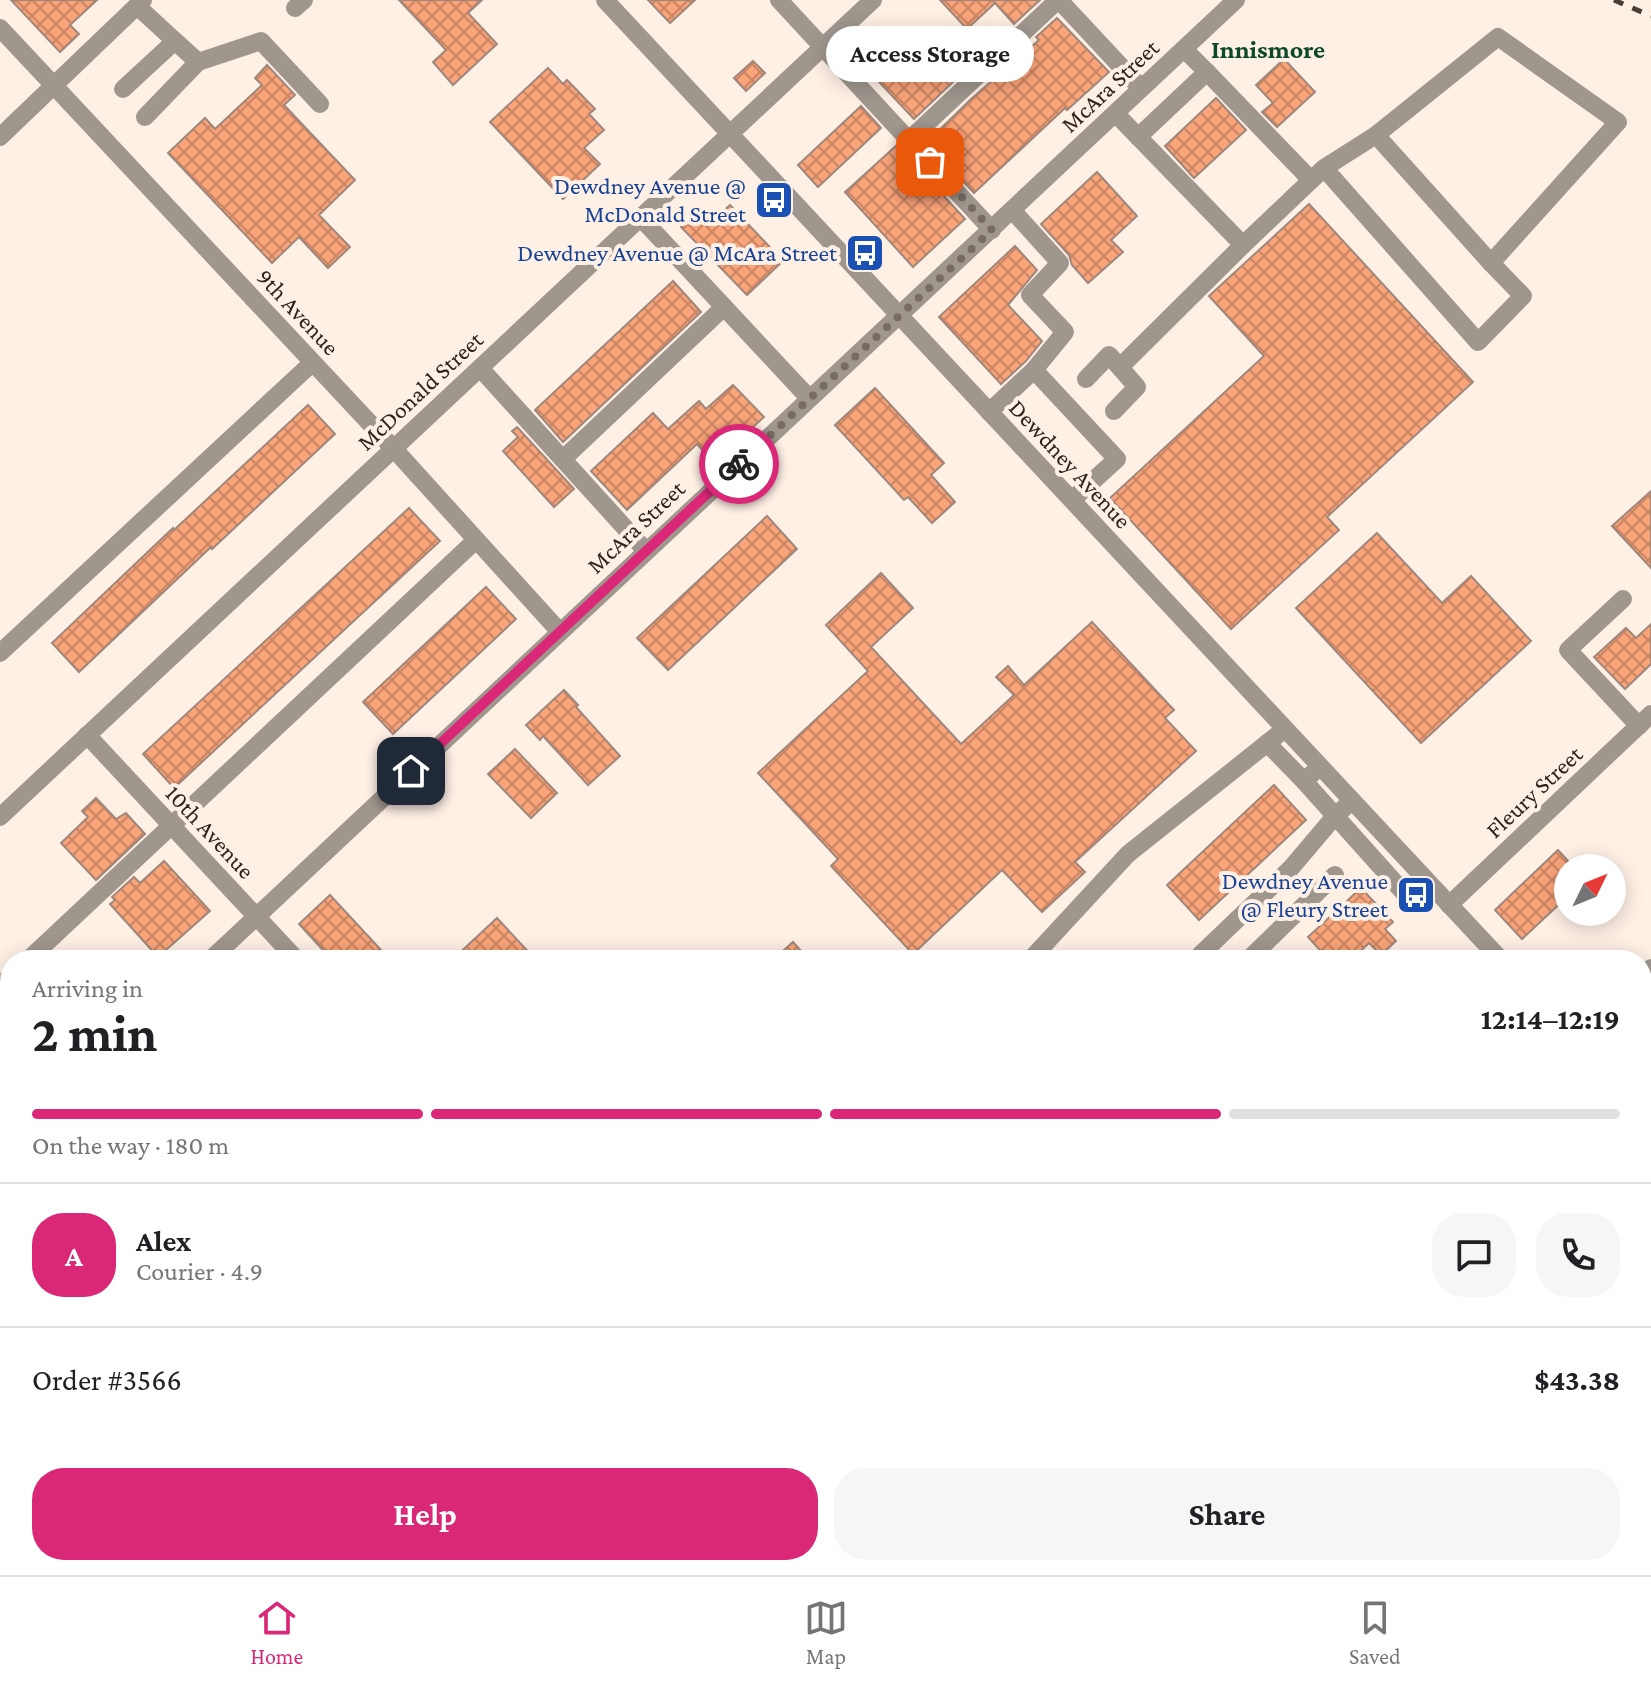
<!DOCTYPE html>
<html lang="en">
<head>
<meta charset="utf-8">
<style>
  body { margin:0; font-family:"Crimson Pro",serif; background:#f6f6f6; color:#202124; height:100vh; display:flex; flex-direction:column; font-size:30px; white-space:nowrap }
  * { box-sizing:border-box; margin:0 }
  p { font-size:26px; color:#757577 }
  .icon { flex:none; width:44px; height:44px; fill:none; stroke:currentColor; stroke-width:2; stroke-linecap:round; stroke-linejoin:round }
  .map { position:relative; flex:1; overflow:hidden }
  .sheet { position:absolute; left:0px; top:950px; width:1652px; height:626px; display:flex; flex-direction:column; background:#fff; border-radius:32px 32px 0 0; box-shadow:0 4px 20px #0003 }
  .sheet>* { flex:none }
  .needle { width:52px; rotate:47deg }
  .buttons { position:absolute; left:1554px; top:854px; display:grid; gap:16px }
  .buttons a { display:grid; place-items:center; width:72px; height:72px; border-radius:50%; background:#fff; box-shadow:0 4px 20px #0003; font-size:40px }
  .pin { position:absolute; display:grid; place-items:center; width:68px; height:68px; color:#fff; margin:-34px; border-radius:16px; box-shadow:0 4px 12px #0006 }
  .courier { position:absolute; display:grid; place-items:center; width:80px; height:80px; margin:-40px; border:6px solid #db2777; border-radius:50%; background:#fff; color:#222; box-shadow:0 2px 10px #0007 }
  .bubble { position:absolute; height:56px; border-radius:28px; background:#fff; box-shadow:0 4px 20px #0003; font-size:26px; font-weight:700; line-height:56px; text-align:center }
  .summary em { font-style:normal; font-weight:700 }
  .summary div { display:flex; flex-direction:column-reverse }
  .summary { display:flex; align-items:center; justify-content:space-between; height:136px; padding:0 32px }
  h1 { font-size:52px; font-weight:700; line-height:60px }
  .bar { display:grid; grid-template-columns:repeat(4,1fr); gap:12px 8px; align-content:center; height:96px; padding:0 32px }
  .bar i { height:10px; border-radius:6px; background:#e0e0e0 }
  .bar .active { background:#db2777 }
  .bar p { grid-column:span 4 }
  .line { display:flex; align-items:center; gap:20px; padding:0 32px; border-top:2px solid #e0e0e0 }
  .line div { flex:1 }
  .round { display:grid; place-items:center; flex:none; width:84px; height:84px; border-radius:32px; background:#f6f6f6 }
  .button { display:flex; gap:16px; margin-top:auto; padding:16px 32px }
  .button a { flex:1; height:92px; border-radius:32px; background:#db2777; color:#fff; font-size:32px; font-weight:700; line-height:92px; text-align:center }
  .button a+a { background:#f6f6f6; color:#202124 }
  .tab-bar { display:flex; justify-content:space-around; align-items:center; height:112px; border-top:2px solid #e0e0e0; background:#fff; font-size:22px; color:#757577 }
  .tab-bar a { display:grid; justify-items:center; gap:4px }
  .tab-bar .active { color:#db2777 }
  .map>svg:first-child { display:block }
  .building { fill:url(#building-cross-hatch); stroke:#a0877b; stroke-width:2 }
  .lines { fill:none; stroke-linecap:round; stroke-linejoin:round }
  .minor { stroke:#9f978e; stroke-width:18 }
  .rail { stroke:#483d37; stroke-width:5; stroke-dasharray:10 10; stroke-linecap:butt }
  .done { stroke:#776b64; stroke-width:8; stroke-dasharray:0 14.4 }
  .route { stroke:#db2777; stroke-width:10 }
  .labels { text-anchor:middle; stroke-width:8; stroke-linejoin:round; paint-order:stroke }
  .street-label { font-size:24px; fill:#2e241e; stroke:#fff0e6 }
  .transit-label { font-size:24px; fill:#164399; stroke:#fff0e6; text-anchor:end }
  .neighbourhood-label { font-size:26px; font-weight:bold; fill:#0a4829; stroke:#fff0e6 }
</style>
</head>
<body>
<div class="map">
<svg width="1651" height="1575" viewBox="0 0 1651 1575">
  <defs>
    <pattern id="building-cross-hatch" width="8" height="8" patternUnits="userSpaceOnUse" patternTransform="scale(2)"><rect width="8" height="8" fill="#faa479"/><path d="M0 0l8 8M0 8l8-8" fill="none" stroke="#cb8563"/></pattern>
  </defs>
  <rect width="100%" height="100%" fill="#fff0e6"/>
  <g class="building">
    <path d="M 11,0 L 97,0 L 70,25 L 79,34 L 60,52 Z"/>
    <path d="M 399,0 L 482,0 L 468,13 L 497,44 L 453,85 L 433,62 L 446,50 Z"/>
    <path d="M 648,0 L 695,0 L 670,23 Z"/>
    <path d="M 940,0 L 1040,0 L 1014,24 L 995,3 L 967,29 Z"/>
    <path d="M 1057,18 L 1109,72 L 1067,110 L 1065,108 L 974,193 L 927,142 L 970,100 L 1039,40 L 1036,37 Z"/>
    <path d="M 906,31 L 953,82 L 914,119 L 866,68 Z"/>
    <path d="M 1284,59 L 1315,92 L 1277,127 L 1262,112 L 1273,103 L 1256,85 Z"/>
    <path d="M 753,61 L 765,73 L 746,91 L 734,78 Z"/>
    <path d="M 267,65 L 295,95 L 284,105 L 355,180 L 319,215 L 350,247 L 328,268 L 299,237 L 272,263 L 168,153 L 205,118 L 215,129 L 262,85 L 255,78 Z"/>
    <path d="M 548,68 L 563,84 L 567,80 L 595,109 L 589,114 L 604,130 L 584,148 L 600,164 L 563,199 L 490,122 Z"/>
    <path d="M 1216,98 L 1246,130 L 1194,178 L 1165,146 Z"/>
    <path d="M 861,106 L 881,128 L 818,187 L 798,165 Z"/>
    <path d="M 897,145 L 965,219 L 913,267 L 845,192 Z"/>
    <path d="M 1097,172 L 1137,216 L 1111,240 L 1123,252 L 1088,283 L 1072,265 L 1069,255 L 1041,224 Z"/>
    <path d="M 1309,204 L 1473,382 L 1327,517 L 1339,530 L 1231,629 L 1110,498 L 1264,356 L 1209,296 Z"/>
    <path d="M 730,205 L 783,261 L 747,295 L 681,227 L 696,213 L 708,226 Z"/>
    <path d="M 1015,246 L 1037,270 L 1008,305 L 1042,341 L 1026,361 L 1001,384 L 939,317 Z"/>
    <path d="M 673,281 L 701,312 L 563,442 L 535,410 Z"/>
    <path d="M 733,385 L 764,417 L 714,463 L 697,444 L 627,510 L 591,471 L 653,413 L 668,429 L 699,401 L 706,409 Z"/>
    <path d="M 875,388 L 944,463 L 931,475 L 955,502 L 932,523 L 908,497 L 904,500 L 835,425 Z"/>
    <path d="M 308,405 L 335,434 L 212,549 L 211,547 L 79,672 L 52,643 L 173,528 L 174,530 Z"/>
    <path d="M 517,427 L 574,489 L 554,507 L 503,451 L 518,437 L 512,431 Z"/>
    <path d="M 1651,491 L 1651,568 L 1612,526 Z"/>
    <path d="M 409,508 L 440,541 L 174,788 L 143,754 Z"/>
    <path d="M 767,516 L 797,549 L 668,670 L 637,638 Z"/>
    <path d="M 1377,533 L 1442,603 L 1471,576 L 1531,641 L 1421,743 L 1296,608 Z"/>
    <path d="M 881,573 L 913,608 L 871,647 L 961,744 L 1014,695 L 996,677 L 1008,666 L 1024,685 L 1092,622 L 1174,710 L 1165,718 L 1196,751 L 1075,862 L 1085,872 L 1042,912 L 1002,870 L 913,954 L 831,866 L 838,859 L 758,773 L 868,671 L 826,625 Z"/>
    <path d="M 486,587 L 516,619 L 393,734 L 363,702 Z"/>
    <path d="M 1651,624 L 1651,664 L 1625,689 L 1594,657 L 1626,628 L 1636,638 Z"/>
    <path d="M 564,690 L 578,705 L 576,707 L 620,756 L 588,785 L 543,736 L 540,740 L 526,725 Z"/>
    <path d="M 515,749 L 557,793 L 531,818 L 488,774 Z"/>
    <path d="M 1274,785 L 1306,820 L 1199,920 L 1167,885 Z"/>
    <path d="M 96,798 L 116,819 L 126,813 L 145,834 L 96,880 L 61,843 L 88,817 L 82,811 Z"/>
    <path d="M 1558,850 L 1568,861 L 1568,896 L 1522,939 L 1495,910 Z"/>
    <path d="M 164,861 L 210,911 L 158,957 L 110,904 L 115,900 L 112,897 L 134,877 L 140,883 Z"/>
    <path d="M 1361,888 L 1393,922 L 1385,929 L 1396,941 L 1381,955 L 1369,943 L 1351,960 L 1329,960 L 1308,937 Z"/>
    <path d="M 330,895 L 381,950 L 371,960 L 332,960 L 299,924 Z"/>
    <path d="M 497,918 L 536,960 L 452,960 Z"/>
    <path d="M 793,942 L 809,960 L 773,960 Z"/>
  </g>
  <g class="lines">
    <g class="minor">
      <path d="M 605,0 L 1501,960"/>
      <path d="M 779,0 L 992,230"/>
      <path d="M 1059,0 L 1141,88"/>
      <path d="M 295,8 L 304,0"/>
      <path d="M 0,28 L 394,449 L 560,632"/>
      <path d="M 198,62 L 261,41 L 320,104"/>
      <path d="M 1207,72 L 1311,180"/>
      <path d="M 123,89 L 175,41 L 137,6"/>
      <path d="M 1116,114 L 1243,245 L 1120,367"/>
      <path d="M 145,117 L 198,62 L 175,41"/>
      <path d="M 1376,135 L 1491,263"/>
      <path d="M 0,137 L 143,0"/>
      <path d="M 1138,137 L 1207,72 L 1185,50"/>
      <path d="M 909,140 L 1058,0"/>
      <path d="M 1012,210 L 1060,263 L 1030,295 L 1065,332 L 1034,370"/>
      <path d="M 641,218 L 809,398"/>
      <path d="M 1243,245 L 1324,168 L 1376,135 L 1498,37 L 1618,122 L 1491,263 L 1523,296 L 1478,342 L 1324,168"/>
      <path d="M 480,368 L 646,551"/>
      <path d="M 1086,379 L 1109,355 L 1137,387 L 1114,411"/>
      <path d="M 989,412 L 1034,370 L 1117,459 L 1072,500"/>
      <path d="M 563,459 L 724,307"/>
      <path d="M 1623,599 L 1568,650 L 1639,726"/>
      <path d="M 0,653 L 312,363"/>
      <path d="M 87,735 L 297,960"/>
      <path d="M 1267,743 L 1304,781 L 1313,773"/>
      <path d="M 1304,781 L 1406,895"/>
      <path d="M 0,817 L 873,0"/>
      <path d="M 1449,905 L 1651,714"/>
      <path d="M 28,960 L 476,540"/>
      <path d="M 210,960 L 1236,0"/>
      <path d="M 1030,960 L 1128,854 L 1285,729"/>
      <path d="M 1205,960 L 1200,955 L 1291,868 L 1335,816 L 1352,801"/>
      <path d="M 1248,960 L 1335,875"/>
      <path d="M 1642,977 L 1651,968"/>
      <path d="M 0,986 L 10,977"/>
      <path d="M 1642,1111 L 1651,1121"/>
      <path d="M 0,1157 L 10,1147"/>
      <path d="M 0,1259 L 10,1270"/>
      <path d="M 0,1328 L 10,1319"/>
      <path d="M 0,1503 L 10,1493"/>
      <path d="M 864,1566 L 873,1575"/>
      <path d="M 102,1575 L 112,1566"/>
      <path d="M 281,1575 L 290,1566"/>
    </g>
    <path class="rail" d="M 1614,0 L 1651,16"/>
  </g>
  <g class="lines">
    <path class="done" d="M 739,464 L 992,230 L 930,162"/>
    <path class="route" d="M 411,771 L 739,464"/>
  </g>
  <defs>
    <symbol id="bus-square" viewBox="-11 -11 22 22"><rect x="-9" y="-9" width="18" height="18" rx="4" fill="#1a4fb4" stroke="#fff0e6"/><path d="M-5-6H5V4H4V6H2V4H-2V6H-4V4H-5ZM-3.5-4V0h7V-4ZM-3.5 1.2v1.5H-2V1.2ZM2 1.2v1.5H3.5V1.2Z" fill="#fff"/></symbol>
  </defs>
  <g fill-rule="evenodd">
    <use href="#bus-square" x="752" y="178" width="44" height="44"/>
    <use href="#bus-square" x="843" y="231" width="44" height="44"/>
    <use href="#bus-square" x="1394" y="873" width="44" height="44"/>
  </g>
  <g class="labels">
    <g class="street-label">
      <text transform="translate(1110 86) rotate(-43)" y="8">McAra Street</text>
      <text transform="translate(298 312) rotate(47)" y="8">9th Avenue</text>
      <text transform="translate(420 391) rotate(-43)" y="8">McDonald Street</text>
      <text transform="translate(1070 464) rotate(47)" y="8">Dewdney Avenue</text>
      <text transform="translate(636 527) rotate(-43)" y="8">McAra Street</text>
      <text transform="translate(1534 792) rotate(-43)" y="8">Fleury Street</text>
      <text transform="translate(210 832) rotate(47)" y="8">10th Avenue</text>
    </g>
    <g class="transit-label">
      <text x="746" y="194">Dewdney Avenue @<tspan x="746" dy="28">McDonald Street</tspan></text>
      <text x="837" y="261">Dewdney Avenue @ McAra Street</text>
      <text x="1388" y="889">Dewdney Avenue<tspan x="1388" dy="28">@ Fleury Street</tspan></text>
    </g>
    <g class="neighbourhood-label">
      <text x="1268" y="58">Innismore</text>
    </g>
  </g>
</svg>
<div class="buttons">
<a><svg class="needle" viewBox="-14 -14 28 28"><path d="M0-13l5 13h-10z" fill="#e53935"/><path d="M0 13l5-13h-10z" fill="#757577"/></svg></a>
</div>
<div class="pin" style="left:930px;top:162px;background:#ea580c"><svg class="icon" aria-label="bag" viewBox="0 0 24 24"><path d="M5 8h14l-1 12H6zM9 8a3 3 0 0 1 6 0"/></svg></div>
<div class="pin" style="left:411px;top:771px;background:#1f2937"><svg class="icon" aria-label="home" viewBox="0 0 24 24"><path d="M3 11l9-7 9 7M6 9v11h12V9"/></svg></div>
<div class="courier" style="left:739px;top:464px"><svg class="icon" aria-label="bike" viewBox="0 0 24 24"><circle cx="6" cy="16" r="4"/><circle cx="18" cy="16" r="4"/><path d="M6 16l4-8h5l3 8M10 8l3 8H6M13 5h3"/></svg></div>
<div class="bubble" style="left:826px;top:26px;width:208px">Access Storage</div>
<section class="sheet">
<div class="summary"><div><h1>2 min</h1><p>Arriving in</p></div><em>12:14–12:19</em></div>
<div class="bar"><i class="active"></i><i class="active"></i><i class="active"></i><i></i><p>On the way · 180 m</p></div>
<div class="line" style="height:144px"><b class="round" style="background:#db2777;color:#fff">A</b><div><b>Alex</b><p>Courier · 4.9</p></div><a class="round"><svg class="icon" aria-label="chat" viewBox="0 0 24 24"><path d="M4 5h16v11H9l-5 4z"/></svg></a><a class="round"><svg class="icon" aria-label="phone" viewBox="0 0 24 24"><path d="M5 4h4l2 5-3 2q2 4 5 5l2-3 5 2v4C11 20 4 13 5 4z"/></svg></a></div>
<div class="line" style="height:104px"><div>Order #3566</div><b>$43.38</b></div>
<div class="button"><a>Help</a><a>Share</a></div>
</section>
</div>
<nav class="tab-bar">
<a class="active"><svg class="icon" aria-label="home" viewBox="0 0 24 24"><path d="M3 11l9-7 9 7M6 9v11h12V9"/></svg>Home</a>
<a><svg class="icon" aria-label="map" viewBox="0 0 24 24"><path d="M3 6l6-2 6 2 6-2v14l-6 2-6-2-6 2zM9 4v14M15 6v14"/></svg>Map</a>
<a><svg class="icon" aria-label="saved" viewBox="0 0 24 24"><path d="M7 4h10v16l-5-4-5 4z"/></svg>Saved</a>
</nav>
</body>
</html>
